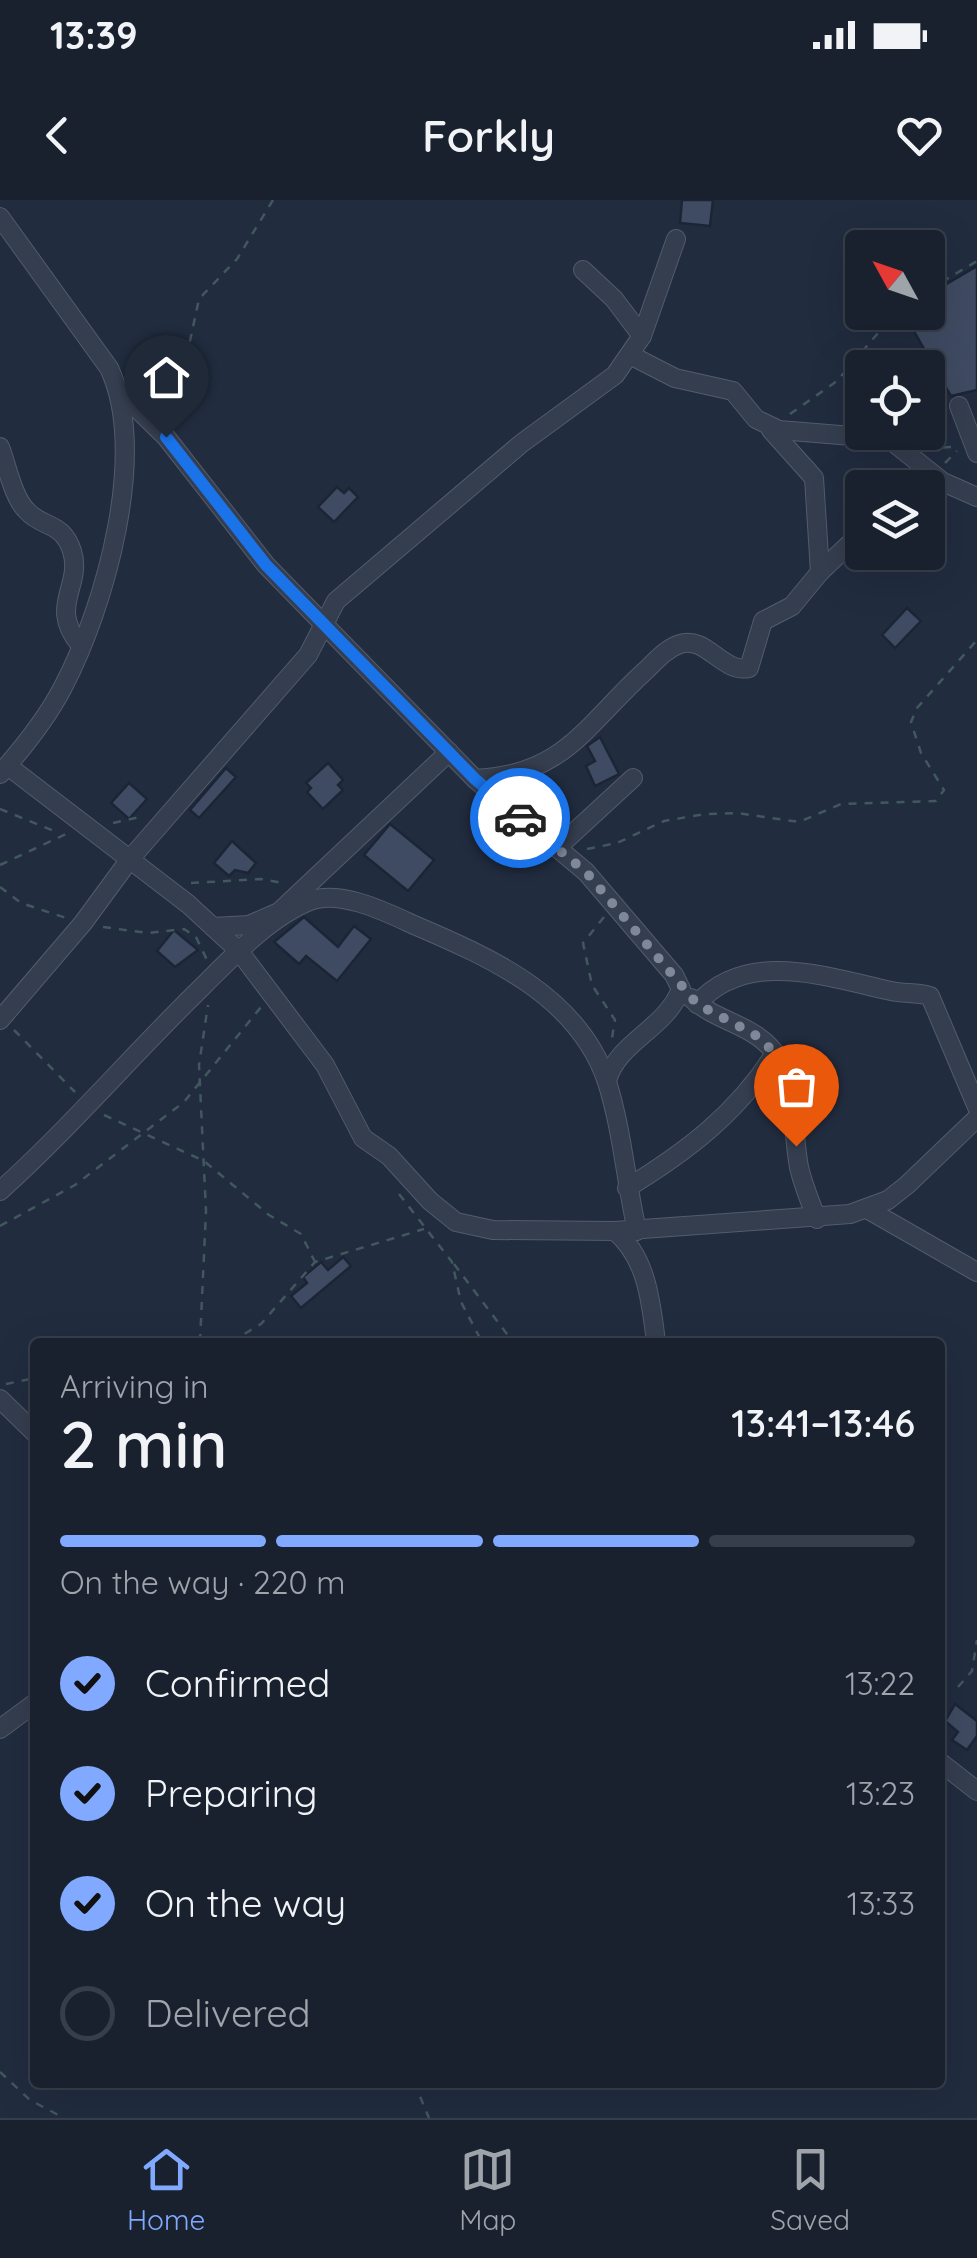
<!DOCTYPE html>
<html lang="en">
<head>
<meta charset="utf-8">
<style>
  body { margin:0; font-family:Quicksand,sans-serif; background:#222937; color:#f1f3f6; height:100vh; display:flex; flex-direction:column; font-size:38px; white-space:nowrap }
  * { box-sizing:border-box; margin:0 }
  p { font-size:32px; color:#9fa3aa }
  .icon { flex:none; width:55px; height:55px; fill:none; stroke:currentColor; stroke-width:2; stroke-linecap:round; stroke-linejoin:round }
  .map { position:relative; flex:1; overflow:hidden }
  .sheet { position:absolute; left:30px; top:1138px; width:915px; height:750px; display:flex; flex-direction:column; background:#19212f; border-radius:10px; box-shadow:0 10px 40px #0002,0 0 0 2px #373e4b }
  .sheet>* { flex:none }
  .needle { width:65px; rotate:310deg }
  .tools { position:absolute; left:845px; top:30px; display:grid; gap:20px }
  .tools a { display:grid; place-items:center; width:100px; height:100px; border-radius:10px; background:#19212f; box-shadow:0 10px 40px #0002,0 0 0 2px #373e4b; font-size:50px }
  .pin { position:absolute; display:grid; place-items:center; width:85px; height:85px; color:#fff; margin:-102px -42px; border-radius:50% 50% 50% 0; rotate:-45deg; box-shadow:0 0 10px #0007 }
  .pin .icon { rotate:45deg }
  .courier { position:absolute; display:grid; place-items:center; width:100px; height:100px; margin:-50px; border:8px solid #1a73e8; border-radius:50%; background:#fff; color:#222; box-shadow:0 2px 12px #0007 }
  .headline em { font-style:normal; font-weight:600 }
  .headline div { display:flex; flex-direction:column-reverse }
  .headline { display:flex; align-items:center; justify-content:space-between; height:170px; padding:0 30px }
  h1 { font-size:65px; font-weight:600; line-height:75px }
  .bar { display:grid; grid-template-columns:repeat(4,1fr); gap:15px 10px; align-content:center; height:120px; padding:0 30px }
  .bar i { height:12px; border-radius:8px; background:#373e4b }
  .bar .active { background:#81a9ff }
  .bar p { grid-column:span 4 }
  ol { padding:0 30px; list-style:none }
  li { display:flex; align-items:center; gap:30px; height:110px }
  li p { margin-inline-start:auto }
  li .icon { padding:10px; border-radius:50%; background:#81a9ff; color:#111; stroke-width:4 }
  li:last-child { color:#9fa3aa }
  li i { width:55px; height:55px; border:5px solid #373e4b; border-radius:50% }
  .status { display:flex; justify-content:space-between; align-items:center; height:70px; padding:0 50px; background:#19212f; direction:ltr }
  .status svg { height:28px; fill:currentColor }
  header { display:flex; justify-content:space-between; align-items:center; height:130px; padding:0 30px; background:#19212f; font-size:45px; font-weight:600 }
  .tabs { display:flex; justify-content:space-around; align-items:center; height:140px; border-top:2px solid #373e4b; background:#19212f; font-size:28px; color:#9fa3aa }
  .tabs a { display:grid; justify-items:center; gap:5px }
  .tabs .active { color:#81a9ff }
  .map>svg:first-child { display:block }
  .building { fill:#3f4b62; stroke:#1c2536; stroke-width:2.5 }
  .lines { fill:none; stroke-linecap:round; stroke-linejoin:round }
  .minor-casing { stroke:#535c6d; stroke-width:20 }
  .path { stroke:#41585d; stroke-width:2.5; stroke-dasharray:8 8; stroke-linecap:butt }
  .minor { stroke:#353e4f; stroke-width:18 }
  .done { stroke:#7f8899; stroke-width:10; stroke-dasharray:0 18 }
  .route { stroke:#1a73e8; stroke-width:12 }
</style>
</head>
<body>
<div class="status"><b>13:39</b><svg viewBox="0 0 49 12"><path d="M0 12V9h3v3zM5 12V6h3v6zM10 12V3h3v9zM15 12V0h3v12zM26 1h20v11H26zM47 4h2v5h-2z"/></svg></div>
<header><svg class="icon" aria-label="back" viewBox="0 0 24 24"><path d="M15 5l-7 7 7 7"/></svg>Forkly<svg class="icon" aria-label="heart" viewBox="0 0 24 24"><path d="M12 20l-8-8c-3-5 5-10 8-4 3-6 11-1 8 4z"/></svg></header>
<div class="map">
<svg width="977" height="1918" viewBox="0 0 977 1918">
  <rect width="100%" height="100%" fill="#212c3f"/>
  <g class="building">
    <path d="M 682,0 L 713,0 L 710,26 L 680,23 Z"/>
    <path d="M 977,66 L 977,190 L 951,196 L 903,112 L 928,112 L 928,95 Z"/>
    <path d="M 337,287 L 344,293 L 349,288 L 358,297 L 334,322 L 318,307 Z"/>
    <path d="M 907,408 L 921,421 L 895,448 L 882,435 Z"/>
    <path d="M 600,537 L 619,574 L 595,586 L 586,566 L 595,561 L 587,546 Z"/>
    <path d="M 328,563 L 343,580 L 338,585 L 343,590 L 323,609 L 307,592 L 311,588 L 306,583 Z"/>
    <path d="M 226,568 L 236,577 L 199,618 L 190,610 Z"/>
    <path d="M 129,583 L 147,599 L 129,619 L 111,603 Z"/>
    <path d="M 390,624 L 434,660 L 408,691 L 364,655 Z"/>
    <path d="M 232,641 L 256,663 L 248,673 L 235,670 L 229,676 L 214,663 Z"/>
    <path d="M 304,717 L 338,747 L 354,726 L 371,739 L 337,781 L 306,756 L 299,764 L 274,742 Z"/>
    <path d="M 174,730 L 198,750 L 175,767 L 157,751 Z"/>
    <path d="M 343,1057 L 351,1066 L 301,1108 L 291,1096 L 307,1083 L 303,1077 L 321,1062 L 328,1070 Z"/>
    <path d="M 955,1504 L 977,1521 L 977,1536 L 967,1550 L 952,1540 L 958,1532 L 945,1521 Z"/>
  </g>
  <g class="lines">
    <defs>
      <g id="minor">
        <path d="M 0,17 L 109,168 C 149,252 105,407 63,487 C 47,518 23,548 0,574"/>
        <path d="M 583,70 L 614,99 L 642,136"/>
        <path d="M 632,156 L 675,178 L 733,191 L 756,219 L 779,230 L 889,239 L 943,282 L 977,297"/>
        <path d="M 122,194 L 166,237 L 266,365 L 475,579 L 586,672 L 674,775 L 681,789 C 666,829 617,842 607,881"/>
        <path d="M 959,206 L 977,253"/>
        <path d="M 771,230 L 814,278 L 820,372"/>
        <path d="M 0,247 C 7,265 13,298 27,311 C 42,328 62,321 72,351 C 83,387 47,406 81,446"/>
        <path d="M 8,566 L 188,704 L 239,751 L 325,865 L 363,938 L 389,956 L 430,1001 L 456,1022 L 493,1030 L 615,1031 L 850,1014 L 888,1000 L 907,985 L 977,918"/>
        <path d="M 475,579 C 564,575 585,526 644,472 C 655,462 665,449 680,444 C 706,435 723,474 749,468 L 763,421 L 792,406 L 820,372 L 862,332"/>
        <path d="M 557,648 L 633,578"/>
        <path d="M 213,727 L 249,725 L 279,712 L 449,552"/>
        <path d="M 691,798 C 714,820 749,824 770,847 C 796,875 792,931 799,967 C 803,985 810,1002 817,1019"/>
        <path d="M 697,804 C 747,748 827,777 891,791 C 904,794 917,792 930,796 L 977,907"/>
        <path d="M 0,820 L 83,723 L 130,659 L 308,455 L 336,401 L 522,243 L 615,175 L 642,136 L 676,39"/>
        <path d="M 627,988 C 686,952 738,913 775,853"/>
        <path d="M 0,991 C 71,927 134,853 203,786 C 233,756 270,717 310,701 C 339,689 386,712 412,724 C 489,757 578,795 607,882 C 622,929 626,982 637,1031"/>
        <path d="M 867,1009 L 977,1072"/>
        <path d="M 615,1031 C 647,1058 651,1102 656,1142"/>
        <path d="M 0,1199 L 35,1233"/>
        <path d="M 0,1529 L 35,1503"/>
        <path d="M 940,1562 L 977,1591"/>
      </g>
    </defs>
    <use href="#minor" class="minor-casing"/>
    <g class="path">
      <path d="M 928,90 L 977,61"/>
      <path d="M 790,214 L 837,181 L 896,112"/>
      <path d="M 173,220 L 199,99 L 237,59 L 273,0"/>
      <path d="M 927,248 L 954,247"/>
      <path d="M 945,263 L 957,251"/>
      <path d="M 0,609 L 59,633"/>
      <path d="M 113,623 L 144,616"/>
      <path d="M 587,649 L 617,643 L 664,621 L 705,614 L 737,613 L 799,622 L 841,604 L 936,601 L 944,590 L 921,553 L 911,522 L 917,508 L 977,440"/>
      <path d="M 0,665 L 66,634"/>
      <path d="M 191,683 L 261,679 L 282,683"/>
      <path d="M 0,687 L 21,703 L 66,718"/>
      <path d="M 604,717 L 583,743 L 592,785 L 615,820 L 612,838"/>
      <path d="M 103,727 L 148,733 L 184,729 L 196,737 L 207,760"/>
      <path d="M 14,830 L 75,892"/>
      <path d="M 104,915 L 204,961 L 269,1015 L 301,1034 L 315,1062"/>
      <path d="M 399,994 L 452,1062 L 461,1102 L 482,1142"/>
      <path d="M 0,1026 L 75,985 L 184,902 L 261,807"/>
      <path d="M 454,1064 L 513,1142"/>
      <path d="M 200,1142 L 206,1011 L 199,865 L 208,805"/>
      <path d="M 231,1142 L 261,1124 L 315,1062 L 424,1029"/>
      <path d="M 6,1184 L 35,1178"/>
      <path d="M 958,1487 L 972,1471 L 977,1440"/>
      <path d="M 0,1872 L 30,1900 L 64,1918"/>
      <path d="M 414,1882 L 429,1918"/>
    </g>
    <use href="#minor" class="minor"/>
  </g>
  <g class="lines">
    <path class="done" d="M 520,618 L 586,672 L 697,804 L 754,834 L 775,853 L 785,879 L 796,946"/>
    <path class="route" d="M 166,237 L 266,365 L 475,579 L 520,618"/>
  </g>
</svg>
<div class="tools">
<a><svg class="needle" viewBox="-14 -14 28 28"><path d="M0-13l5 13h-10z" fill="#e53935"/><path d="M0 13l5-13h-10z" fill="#9fa3aa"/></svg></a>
<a><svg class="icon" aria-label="locate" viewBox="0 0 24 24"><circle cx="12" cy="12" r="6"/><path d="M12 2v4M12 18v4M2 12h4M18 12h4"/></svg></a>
<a><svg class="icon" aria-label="layers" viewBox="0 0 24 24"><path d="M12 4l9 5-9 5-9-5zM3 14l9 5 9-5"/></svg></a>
</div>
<div class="pin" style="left:796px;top:946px;background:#ea580c"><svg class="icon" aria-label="bag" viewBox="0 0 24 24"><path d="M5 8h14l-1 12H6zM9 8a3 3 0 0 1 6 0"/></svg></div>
<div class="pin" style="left:166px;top:237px;background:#1f2937"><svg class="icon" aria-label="home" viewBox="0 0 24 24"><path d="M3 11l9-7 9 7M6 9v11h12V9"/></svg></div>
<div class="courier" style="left:520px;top:618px"><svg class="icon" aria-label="car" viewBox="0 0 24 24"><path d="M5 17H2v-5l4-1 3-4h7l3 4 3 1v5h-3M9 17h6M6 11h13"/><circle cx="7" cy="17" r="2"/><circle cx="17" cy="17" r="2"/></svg></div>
<section class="sheet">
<div class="headline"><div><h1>2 min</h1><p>Arriving in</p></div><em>13:41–13:46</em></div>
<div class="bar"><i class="active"></i><i class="active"></i><i class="active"></i><i></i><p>On the way · 220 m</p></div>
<ol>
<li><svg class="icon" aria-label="check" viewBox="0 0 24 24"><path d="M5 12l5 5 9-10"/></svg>Confirmed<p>13:22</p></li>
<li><svg class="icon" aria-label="check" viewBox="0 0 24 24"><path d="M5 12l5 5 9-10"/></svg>Preparing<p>13:23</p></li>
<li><svg class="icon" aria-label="check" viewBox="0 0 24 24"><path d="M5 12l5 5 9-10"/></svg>On the way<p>13:33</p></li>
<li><i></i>Delivered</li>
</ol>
</section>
</div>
<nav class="tabs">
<a class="active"><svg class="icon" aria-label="home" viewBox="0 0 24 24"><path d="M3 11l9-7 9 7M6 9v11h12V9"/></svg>Home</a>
<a><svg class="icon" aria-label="map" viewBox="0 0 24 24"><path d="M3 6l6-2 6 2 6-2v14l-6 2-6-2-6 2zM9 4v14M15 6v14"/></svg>Map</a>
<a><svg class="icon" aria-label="saved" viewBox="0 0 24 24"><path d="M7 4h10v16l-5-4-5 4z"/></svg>Saved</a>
</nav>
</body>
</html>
